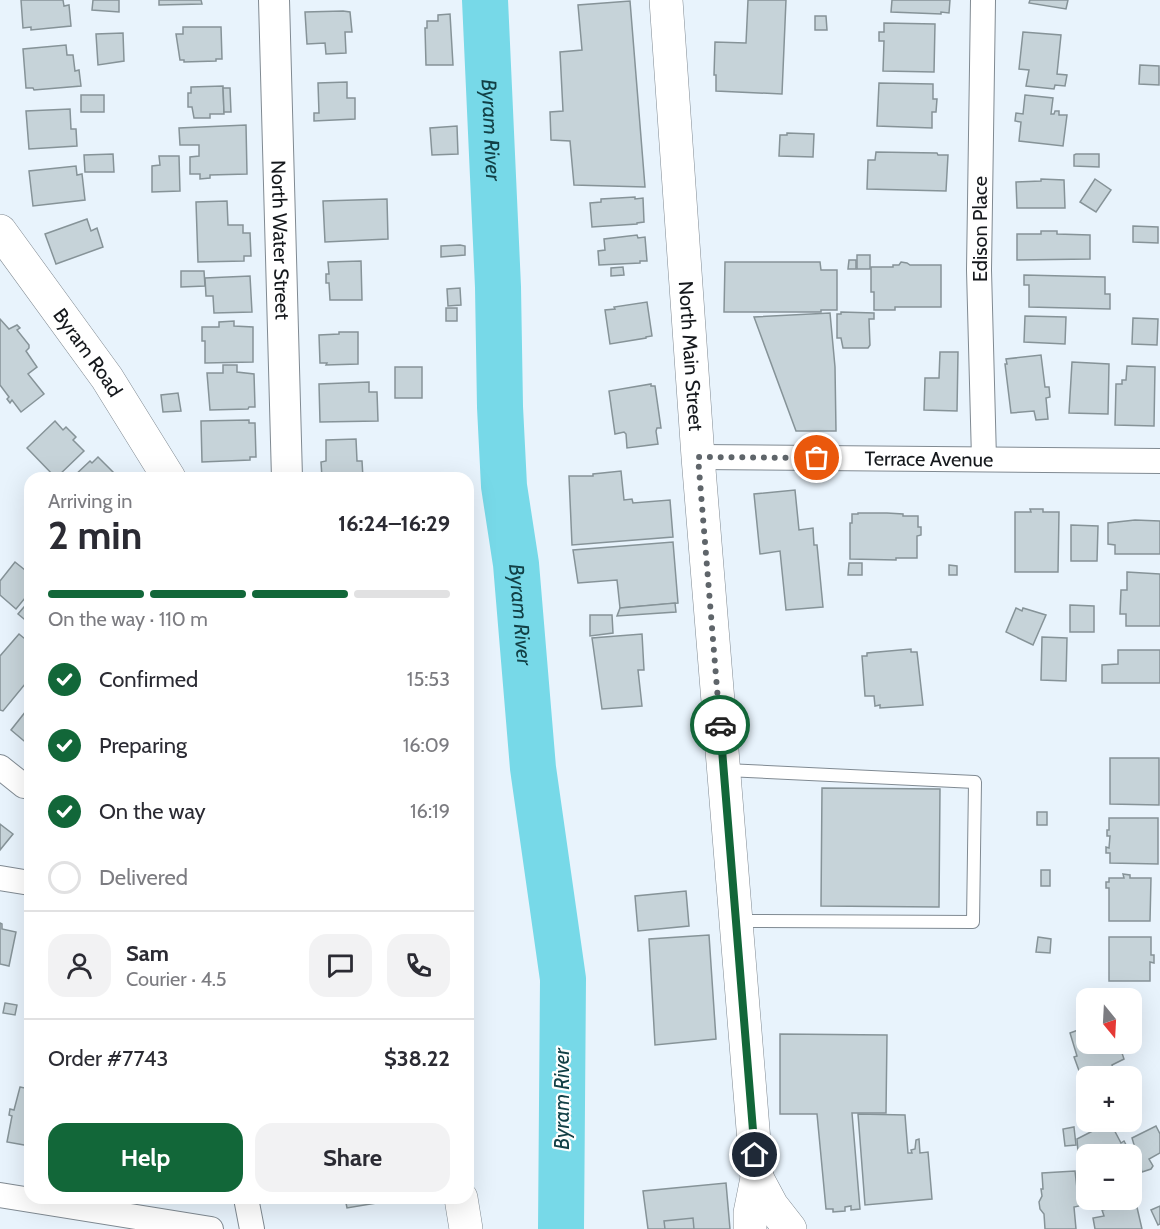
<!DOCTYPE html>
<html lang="en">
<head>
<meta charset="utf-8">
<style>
  body { margin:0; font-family:Cabin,sans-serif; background:#f2f2f3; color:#2b2b33; height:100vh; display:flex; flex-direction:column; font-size:22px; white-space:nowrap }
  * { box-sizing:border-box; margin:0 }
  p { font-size:20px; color:#7c7c81 }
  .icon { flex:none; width:33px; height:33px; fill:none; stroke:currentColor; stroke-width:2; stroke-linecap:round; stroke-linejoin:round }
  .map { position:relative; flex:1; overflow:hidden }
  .details { position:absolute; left:24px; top:472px; width:450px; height:732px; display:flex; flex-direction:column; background:#fff; border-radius:18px; box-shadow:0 6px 24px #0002 }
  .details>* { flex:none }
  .needle { width:39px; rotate:162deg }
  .fabs { position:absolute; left:1076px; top:988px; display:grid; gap:12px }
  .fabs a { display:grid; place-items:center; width:66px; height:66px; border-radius:12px; background:#fff; box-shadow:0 6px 24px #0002; font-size:30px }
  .pin { position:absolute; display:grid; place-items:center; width:51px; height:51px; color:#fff; margin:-26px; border:3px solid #fff; border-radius:50%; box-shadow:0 2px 6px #0007 }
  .courier { position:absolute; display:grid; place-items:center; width:60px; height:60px; margin:-30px; border:4px solid #126739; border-radius:50%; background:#fff; color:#222; box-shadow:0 2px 8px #0007 }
  .headline em { font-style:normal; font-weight:800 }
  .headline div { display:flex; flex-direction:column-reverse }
  .headline { display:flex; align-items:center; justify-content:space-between; height:102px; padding:0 24px }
  h1 { font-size:39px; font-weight:800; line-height:45px }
  .bar { display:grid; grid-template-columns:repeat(4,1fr); gap:9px 6px; align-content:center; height:72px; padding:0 24px }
  .bar i { height:8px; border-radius:4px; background:#e1e1e2 }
  .bar .selected { background:#126739 }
  .bar p { grid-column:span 4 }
  .line { display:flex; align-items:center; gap:15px; padding:0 24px; border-top:2px solid #e1e1e2 }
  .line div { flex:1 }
  .round { display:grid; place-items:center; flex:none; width:63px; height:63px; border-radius:18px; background:#f2f2f3 }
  ol { padding:0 24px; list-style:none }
  li { display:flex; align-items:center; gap:18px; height:66px }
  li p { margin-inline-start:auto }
  li .icon { padding:6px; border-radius:50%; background:#126739; color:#fff; stroke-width:4 }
  li:last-child { color:#7c7c81 }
  li i { width:33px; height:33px; border:3px solid #e1e1e2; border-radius:50% }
  .primary-button { display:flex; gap:12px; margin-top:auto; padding:12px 24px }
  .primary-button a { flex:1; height:69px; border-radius:18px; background:#126739; color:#fff; font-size:24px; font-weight:800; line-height:69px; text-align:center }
  .primary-button a+a { background:#f2f2f3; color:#2b2b33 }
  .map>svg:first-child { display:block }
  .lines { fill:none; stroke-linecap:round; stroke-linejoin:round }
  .river { stroke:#77d9e8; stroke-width:46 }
  .building { fill:#c6d3d9; stroke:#869398; stroke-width:1.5 }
  .service-casing { stroke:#808a92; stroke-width:14 }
  .minor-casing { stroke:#808a92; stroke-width:26 }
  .tertiary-casing { stroke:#808a92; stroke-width:32 }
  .secondary-casing { stroke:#808a92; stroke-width:34 }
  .primary-casing { stroke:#808a92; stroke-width:34 }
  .service { stroke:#fff; stroke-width:12 }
  .minor { stroke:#fff; stroke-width:24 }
  .tertiary { stroke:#fff; stroke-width:30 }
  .secondary { stroke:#fff; stroke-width:33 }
  .primary { stroke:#fff; stroke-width:33 }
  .done { stroke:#5f656a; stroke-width:6; stroke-dasharray:0 10.8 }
  .route { stroke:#126739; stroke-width:8 }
  .labels { text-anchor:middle; stroke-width:4.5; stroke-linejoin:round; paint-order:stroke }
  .street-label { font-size:20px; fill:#15181c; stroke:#fefefe }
  .water-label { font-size:21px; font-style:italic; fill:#124046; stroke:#fefefe }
</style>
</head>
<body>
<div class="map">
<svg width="1160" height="1229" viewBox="0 0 1160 1229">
  <rect width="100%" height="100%" fill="#e8f3fc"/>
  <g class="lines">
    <path class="river" id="s1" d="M 485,0 L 498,287 L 500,407 L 504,486 L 516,564 L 533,768 L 563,979 L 561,1229"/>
  </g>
  <g class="building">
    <path d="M 21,0 L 63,0 L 64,6 L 69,5 L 71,26 L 31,30 L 31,27 L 23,28 Z"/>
    <path d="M 93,0 L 119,0 L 119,12 L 92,10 Z"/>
    <path d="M 159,0 L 201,0 L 202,4 L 159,5 Z"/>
    <path d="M 748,0 L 786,0 L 782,94 L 716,91 L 716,75 L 714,75 L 715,42 L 746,43 Z"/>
    <path d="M 892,0 L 950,0 L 949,13 L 941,12 L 941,14 L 891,12 Z"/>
    <path d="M 1030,0 L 1068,0 L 1066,9 L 1029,3 Z"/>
    <path d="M 630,1 L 645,187 L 574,185 L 570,141 L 551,140 L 550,112 L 563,111 L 560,52 L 582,50 L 578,5 Z"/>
    <path d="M 343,11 L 350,12 L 352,32 L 345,32 L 346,53 L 326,54 L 325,43 L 307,44 L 305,12 Z"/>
    <path d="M 450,14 L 453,65 L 426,65 L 425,28 L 427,28 L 427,21 L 438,21 L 438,15 Z"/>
    <path d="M 815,16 L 826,16 L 827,30 L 815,30 Z"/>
    <path d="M 884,23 L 935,24 L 934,72 L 883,71 L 884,41 L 879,41 L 879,32 L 884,32 Z"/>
    <path d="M 183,27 L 221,27 L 222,59 L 216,59 L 216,61 L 184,62 L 184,60 L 180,60 L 176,34 L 183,34 Z"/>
    <path d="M 1023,32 L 1061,35 L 1057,74 L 1067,75 L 1065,86 L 1055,85 L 1054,89 L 1026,86 L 1029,70 L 1019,69 Z"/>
    <path d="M 123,33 L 124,61 L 98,65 L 96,34 Z"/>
    <path d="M 66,45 L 67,55 L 73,55 L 75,71 L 79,70 L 81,86 L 34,90 L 33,88 L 26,88 L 23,49 Z"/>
    <path d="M 1140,65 L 1159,66 L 1159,85 L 1139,84 Z"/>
    <path d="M 347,82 L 347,98 L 355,98 L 355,119 L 314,121 L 314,113 L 319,113 L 318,83 Z"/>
    <path d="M 879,83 L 933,84 L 933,99 L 937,99 L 936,112 L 932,112 L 932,128 L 877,126 Z"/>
    <path d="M 223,86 L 224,114 L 210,114 L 210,118 L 194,118 L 192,107 L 188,107 L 188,93 L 191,93 L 191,87 Z"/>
    <path d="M 223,88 L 230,88 L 231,112 L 224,112 Z"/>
    <rect x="81" y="95" width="23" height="17"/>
    <path d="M 1025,95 L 1053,98 L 1051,114 L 1054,114 L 1055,111 L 1059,111 L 1059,115 L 1067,115 L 1063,146 L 1019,141 L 1021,122 L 1015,121 L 1016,113 L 1023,114 Z"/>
    <path d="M 70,109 L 71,129 L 76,129 L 77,146 L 29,149 L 26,111 Z"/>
    <path d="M 246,125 L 247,174 L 210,175 L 210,178 L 200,179 L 200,174 L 190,174 L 190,157 L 199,156 L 199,145 L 180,145 L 179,128 Z"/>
    <path d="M 457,126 L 458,154 L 432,155 L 430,128 Z"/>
    <path d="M 787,133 L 814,134 L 813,157 L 779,156 L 780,135 L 787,135 Z"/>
    <path d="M 876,152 L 937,153 L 938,155 L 948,155 L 946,191 L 867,189 L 868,160 L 875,160 Z"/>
    <path d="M 113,154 L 114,172 L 85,172 L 84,155 Z"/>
    <path d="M 1076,154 L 1099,154 L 1099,167 L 1074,166 L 1074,155 Z"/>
    <path d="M 159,156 L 179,156 L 180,191 L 152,192 L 152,166 L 160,165 Z"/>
    <path d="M 76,166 L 77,175 L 82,174 L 85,200 L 33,206 L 29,171 Z"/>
    <path d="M 1041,179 L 1064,180 L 1065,208 L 1017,208 L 1016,182 L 1041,181 Z"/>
    <path d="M 1095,179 L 1111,190 L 1096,212 L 1080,202 Z"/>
    <path d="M 635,197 L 635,199 L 643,198 L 644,222 L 637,223 L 637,224 L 592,227 L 590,203 L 601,202 L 601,199 Z"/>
    <path d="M 387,199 L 388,239 L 325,242 L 323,201 Z"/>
    <path d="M 227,201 L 228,225 L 243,225 L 243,233 L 250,233 L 251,256 L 244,256 L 244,261 L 198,262 L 196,202 Z"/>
    <path d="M 87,219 L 91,231 L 97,228 L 103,247 L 56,264 L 45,234 Z"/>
    <path d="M 1133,226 L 1158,227 L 1158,243 L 1133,242 Z"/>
    <path d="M 1041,231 L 1057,231 L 1057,234 L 1090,235 L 1090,259 L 1017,260 L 1017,234 L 1041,234 Z"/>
    <path d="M 637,235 L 638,238 L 645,237 L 647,261 L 640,261 L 640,263 L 599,265 L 598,251 L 605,250 L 604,239 Z"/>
    <path d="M 460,245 L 465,246 L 465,255 L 441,257 L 441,246 Z"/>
    <rect x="857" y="255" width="13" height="14"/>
    <path d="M 849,260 L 856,260 L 856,269 L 848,269 Z"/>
    <path d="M 361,261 L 362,300 L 330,300 L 329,283 L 326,283 L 326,274 L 329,274 L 328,262 Z"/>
    <path d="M 725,262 L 820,262 L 821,270 L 837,270 L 837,310 L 821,310 L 821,312 L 724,312 Z"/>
    <path d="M 901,262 L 907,263 L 910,265 L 941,265 L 941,307 L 895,307 L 895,310 L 874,310 L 874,292 L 871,292 L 871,267 L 893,267 L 893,265 L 899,265 Z"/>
    <path d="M 623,267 L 624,275 L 611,276 L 611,268 Z"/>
    <path d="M 181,271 L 204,271 L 205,286 L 181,287 Z"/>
    <path d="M 1024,275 L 1105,277 L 1105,294 L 1110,294 L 1110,309 L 1029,307 L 1029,285 L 1024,285 Z"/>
    <path d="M 250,276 L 252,312 L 214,313 L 213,296 L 206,296 L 205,278 Z"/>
    <path d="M 460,288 L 461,305 L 448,306 L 447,289 Z"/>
    <path d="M 647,302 L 652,336 L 646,337 L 646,338 L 610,344 L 605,310 L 615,309 L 614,307 Z"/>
    <rect x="446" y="308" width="11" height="13"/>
    <path d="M 841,312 L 874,313 L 874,319 L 869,319 L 870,345 L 868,348 L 843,348 L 841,338 L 837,338 L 837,314 L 841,314 Z"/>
    <path d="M 830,313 L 835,367 L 836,431 L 796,431 L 754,317 Z"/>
    <path d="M 1025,316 L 1066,317 L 1065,344 L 1024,342 Z"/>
    <path d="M 1133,318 L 1158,319 L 1157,345 L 1132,344 Z"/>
    <path d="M 0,319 L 9,329 L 17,325 L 20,328 L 17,330 L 29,345 L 29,348 L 26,351 L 37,367 L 28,374 L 44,394 L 21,412 L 12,400 L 10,403 L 7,399 L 9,397 L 0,385 Z"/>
    <path d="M 234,321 L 234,326 L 253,327 L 253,362 L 205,363 L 205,341 L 202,341 L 202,327 L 219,327 L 219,322 Z"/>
    <path d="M 339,332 L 358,332 L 358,364 L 326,365 L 327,363 L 320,363 L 319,335 L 339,334 Z"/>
    <path d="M 940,352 L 958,352 L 957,411 L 924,410 L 925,378 L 939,378 Z"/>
    <path d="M 1041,355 L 1045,387 L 1049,387 L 1050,397 L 1046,398 L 1048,419 L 1036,420 L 1034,411 L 1011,413 L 1005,364 L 1007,364 L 1006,359 Z"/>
    <path d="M 1072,362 L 1109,364 L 1108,414 L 1069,413 Z"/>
    <path d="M 223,365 L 237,365 L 237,372 L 254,374 L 255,407 L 249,407 L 248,409 L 210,410 L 207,373 L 223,373 Z"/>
    <path d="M 1127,366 L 1155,367 L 1154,426 L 1115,425 L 1116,384 L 1122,384 L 1122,380 L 1126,380 Z"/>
    <rect x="395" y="367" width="27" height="31"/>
    <path d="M 369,382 L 369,392 L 377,392 L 378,421 L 320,422 L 319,384 Z"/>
    <path d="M 651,384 L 651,386 L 655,386 L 661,428 L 657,428 L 656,431 L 658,444 L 627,448 L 626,434 L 624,432 L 615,434 L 609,391 Z"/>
    <path d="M 178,393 L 181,411 L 163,412 L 161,395 Z"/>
    <path d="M 249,420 L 249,423 L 255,423 L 256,457 L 250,457 L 250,460 L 202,462 L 201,421 Z"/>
    <path d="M 55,421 L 63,430 L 66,427 L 76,437 L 73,440 L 84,451 L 56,478 L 27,448 Z"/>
    <path d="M 356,439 L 357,461 L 362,461 L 363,478 L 322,478 L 321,462 L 326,461 L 326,440 Z"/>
    <path d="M 98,457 L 119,478 L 72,478 L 90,461 L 92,463 Z"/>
    <path d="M 621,471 L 624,500 L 632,499 L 633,503 L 670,500 L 673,537 L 572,545 L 569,476 L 593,476 L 593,474 Z"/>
    <path d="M 217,474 L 250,474 L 250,478 L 218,478 Z"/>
    <path d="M 795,490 L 799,530 L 813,528 L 814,545 L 817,545 L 823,607 L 786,610 L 780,551 L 760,554 L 754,494 Z"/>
    <path d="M 1030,509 L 1043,509 L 1043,512 L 1059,512 L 1058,572 L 1015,572 L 1015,512 L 1031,512 Z"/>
    <path d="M 858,513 L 887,513 L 903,514 L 903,516 L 918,516 L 918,527 L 921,527 L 921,535 L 917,536 L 917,558 L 896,558 L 896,560 L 850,559 L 850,523 L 852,523 L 852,514 L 858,514 Z"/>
    <path d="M 1135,520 L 1160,521 L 1160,554 L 1115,554 L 1115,545 L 1108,544 L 1108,523 Z"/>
    <path d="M 1071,525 L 1098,526 L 1097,561 L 1071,561 Z"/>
    <path d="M 673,542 L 678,603 L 620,608 L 617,580 L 578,583 L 573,550 Z"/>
    <path d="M 15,562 L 30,574 L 30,592 L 16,609 L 0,595 L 0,581 Z"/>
    <path d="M 849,563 L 862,563 L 862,575 L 848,575 Z"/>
    <path d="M 949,565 L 957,566 L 957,575 L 949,575 Z"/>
    <path d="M 1127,572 L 1160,574 L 1160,626 L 1126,626 L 1126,614 L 1120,614 L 1121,590 L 1127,590 Z"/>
    <path d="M 30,600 L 30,624 L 18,614 Z"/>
    <path d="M 675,603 L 676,612 L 617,616 L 620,608 Z"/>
    <path d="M 1070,605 L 1094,606 L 1094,632 L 1070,632 Z"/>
    <path d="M 1016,608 L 1022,611 L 1023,608 L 1046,615 L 1033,645 L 1006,632 Z"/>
    <path d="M 590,615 L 612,615 L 613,633 L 590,636 Z"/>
    <path d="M 19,634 L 30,643 L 30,678 L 3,711 L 0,710 L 0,656 Z"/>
    <path d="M 642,634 L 644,670 L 638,670 L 642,706 L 602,709 L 592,638 Z"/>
    <path d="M 1042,637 L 1067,638 L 1066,681 L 1041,680 Z"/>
    <path d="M 911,649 L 911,652 L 917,652 L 923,705 L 880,708 L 880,705 L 875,706 L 874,696 L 865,696 L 862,656 L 867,656 L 867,653 Z"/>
    <path d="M 1118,650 L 1160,650 L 1160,683 L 1102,683 L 1102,665 L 1118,664 Z"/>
    <path d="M 30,706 L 30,746 L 11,730 Z"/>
    <path d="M 1110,758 L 1159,758 L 1159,805 L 1110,804 Z"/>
    <path d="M 822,788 L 940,789 L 939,907 L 821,906 Z"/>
    <rect x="1037" y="812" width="10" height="13"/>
    <path d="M 1109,818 L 1158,818 L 1158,864 L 1110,863 L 1110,853 L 1106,853 L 1106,847 L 1109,848 L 1110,836 L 1107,836 L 1107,830 L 1109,830 Z"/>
    <path d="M 0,824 L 13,834 L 0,850 Z"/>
    <rect x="1041" y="870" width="9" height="16"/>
    <path d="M 1123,874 L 1130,875 L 1130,878 L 1151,878 L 1150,921 L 1109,921 L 1109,888 L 1106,888 L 1106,882 L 1109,882 L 1109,878 L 1124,878 Z"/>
    <path d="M 686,891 L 689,926 L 638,931 L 635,896 Z"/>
    <path d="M 0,923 L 2,924 L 2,929 L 16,932 L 9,966 L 0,964 Z"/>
    <path d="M 709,935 L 716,1039 L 655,1045 L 649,939 Z"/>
    <path d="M 1038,937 L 1051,939 L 1050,953 L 1036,952 Z"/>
    <path d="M 1109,937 L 1151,937 L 1151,955 L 1154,955 L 1154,963 L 1150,962 L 1150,981 L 1109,981 Z"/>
    <path d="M 5,1003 L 17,1005 L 15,1015 L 3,1013 Z"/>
    <path d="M 1086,1027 L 1086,1044 L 1119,1044 L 1124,1059 L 1112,1065 L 1113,1070 L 1099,1075 L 1097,1070 L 1081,1076 L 1074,1057 L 1077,1056 L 1070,1033 Z"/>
    <path d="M 780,1034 L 887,1035 L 886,1113 L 852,1113 L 860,1209 L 851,1210 L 851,1206 L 845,1207 L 845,1211 L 833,1212 L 833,1209 L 826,1209 L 817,1114 L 780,1114 Z"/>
    <path d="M 20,1087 L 30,1089 L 30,1146 L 7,1142 L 12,1116 L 9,1115 L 10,1109 L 14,1110 Z"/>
    <path d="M 858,1114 L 905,1115 L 908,1153 L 912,1153 L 911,1150 L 915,1149 L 916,1140 L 919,1139 L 920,1153 L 928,1152 L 932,1199 L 865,1205 Z"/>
    <path d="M 1110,1122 L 1121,1143 L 1124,1141 L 1136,1163 L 1131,1166 L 1131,1155 L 1086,1155 L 1086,1169 L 1083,1163 L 1079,1165 L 1077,1139 Z"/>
    <path d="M 1156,1126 L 1160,1134 L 1160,1153 L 1149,1159 L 1153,1166 L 1151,1169 L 1142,1172 L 1132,1138 Z"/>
    <path d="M 1074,1127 L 1076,1145 L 1065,1146 L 1063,1129 Z"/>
    <path d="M 1075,1171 L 1079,1206 L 1074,1207 L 1076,1229 L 1045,1229 L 1044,1214 L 1040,1209 L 1039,1202 L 1042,1196 L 1041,1189 L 1043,1189 L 1042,1173 Z"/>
    <path d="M 726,1183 L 730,1229 L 648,1229 L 643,1191 Z"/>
    <path d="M 345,1198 L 388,1198 L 388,1201 L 347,1208 Z"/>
    <path d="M 1136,1203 L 1142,1229 L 1095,1229 L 1093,1218 L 1104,1216 L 1102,1210 Z"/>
    <path d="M 1160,1206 L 1160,1224 L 1158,1225 L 1151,1210 Z"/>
    <path d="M 693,1218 L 694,1229 L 665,1229 L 664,1221 Z"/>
  </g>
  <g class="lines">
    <defs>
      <path id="service" d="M 726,770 L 975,782 L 973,922 L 738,921"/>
      <g id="minor">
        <path d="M 983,0 L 979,270 L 984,459"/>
        <path id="s2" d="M 698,457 L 1160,461"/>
        <path d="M 0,767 L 24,786"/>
        <path d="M 0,878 L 30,883"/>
        <path d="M 0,1195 L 211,1229"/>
        <path d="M 246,1198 L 252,1229"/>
      </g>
      <g id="tertiary">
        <path id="s3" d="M 274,0 L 287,478"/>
      </g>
      <g id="secondary">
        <path id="s4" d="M 0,231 L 107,378 L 169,478"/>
        <path d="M 461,1198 L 466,1229"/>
      </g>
      <g id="primary">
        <path id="s5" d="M 666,0 L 698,457 L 757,1178 L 750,1213 L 750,1229"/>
        <path d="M 757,1178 L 772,1206 L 790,1229"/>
      </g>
    </defs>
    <use href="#service" class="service-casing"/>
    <use href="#minor" class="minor-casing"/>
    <use href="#tertiary" class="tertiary-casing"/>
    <use href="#secondary" class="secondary-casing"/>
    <use href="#primary" class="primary-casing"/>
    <use href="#service" class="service"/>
    <use href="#minor" class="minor"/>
    <use href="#tertiary" class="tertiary"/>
    <use href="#secondary" class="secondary"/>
    <use href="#primary" class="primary"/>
  </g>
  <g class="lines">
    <path class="done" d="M 720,725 L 698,457 L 817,458"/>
    <path class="route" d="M 720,725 L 755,1155"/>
  </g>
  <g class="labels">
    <g class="street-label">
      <text transform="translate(980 229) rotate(-90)" y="7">Edison Place</text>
      <text dy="7" stroke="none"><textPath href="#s3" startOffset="240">North Water Street</textPath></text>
      <text dy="7" stroke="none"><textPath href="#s4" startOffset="150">Byram Road</textPath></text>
      <text dy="7" stroke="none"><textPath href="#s5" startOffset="357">North Main Street</textPath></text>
      <text dy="7" stroke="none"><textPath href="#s2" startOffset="231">Terrace Avenue</textPath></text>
    </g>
    <g class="water-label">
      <text dy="7" stroke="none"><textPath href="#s1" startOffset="130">Byram River</textPath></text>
      <text dy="7" stroke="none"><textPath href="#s1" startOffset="616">Byram River</textPath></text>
      <text transform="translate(562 1099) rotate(-90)" y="7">Byram River</text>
    </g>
  </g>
</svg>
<div class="fabs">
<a><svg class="needle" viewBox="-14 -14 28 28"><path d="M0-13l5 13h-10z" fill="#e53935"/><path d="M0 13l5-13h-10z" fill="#7c7c81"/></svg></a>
<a>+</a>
<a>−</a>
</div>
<div class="pin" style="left:817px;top:458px;background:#ea580c"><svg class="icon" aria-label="bag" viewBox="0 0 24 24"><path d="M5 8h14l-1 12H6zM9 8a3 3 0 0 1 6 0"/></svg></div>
<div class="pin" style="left:755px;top:1155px;background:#1f2937"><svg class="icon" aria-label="home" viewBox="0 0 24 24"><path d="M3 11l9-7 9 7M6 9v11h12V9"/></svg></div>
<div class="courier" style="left:720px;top:725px"><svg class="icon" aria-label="car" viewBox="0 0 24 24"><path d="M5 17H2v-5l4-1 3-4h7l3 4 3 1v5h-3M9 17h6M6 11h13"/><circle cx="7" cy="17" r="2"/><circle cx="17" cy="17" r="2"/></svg></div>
<section class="details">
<div class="headline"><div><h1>2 min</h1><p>Arriving in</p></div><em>16:24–16:29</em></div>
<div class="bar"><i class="selected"></i><i class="selected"></i><i class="selected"></i><i></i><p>On the way · 110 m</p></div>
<ol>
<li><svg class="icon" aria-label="check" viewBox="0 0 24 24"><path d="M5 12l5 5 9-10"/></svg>Confirmed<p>15:53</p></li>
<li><svg class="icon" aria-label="check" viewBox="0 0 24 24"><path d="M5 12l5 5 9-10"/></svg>Preparing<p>16:09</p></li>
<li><svg class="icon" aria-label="check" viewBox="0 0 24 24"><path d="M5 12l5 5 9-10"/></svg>On the way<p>16:19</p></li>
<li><i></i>Delivered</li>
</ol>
<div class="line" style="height:108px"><a class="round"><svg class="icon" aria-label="person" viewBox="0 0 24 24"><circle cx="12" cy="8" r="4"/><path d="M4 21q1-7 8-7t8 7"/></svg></a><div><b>Sam</b><p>Courier · 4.5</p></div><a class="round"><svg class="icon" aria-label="chat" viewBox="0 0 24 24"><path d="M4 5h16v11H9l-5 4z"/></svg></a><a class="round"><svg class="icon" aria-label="phone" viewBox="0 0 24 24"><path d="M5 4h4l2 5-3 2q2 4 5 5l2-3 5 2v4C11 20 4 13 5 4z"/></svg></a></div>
<div class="line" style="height:78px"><div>Order #7743</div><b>$38.22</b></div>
<div class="primary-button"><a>Help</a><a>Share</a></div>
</section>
</div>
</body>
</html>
